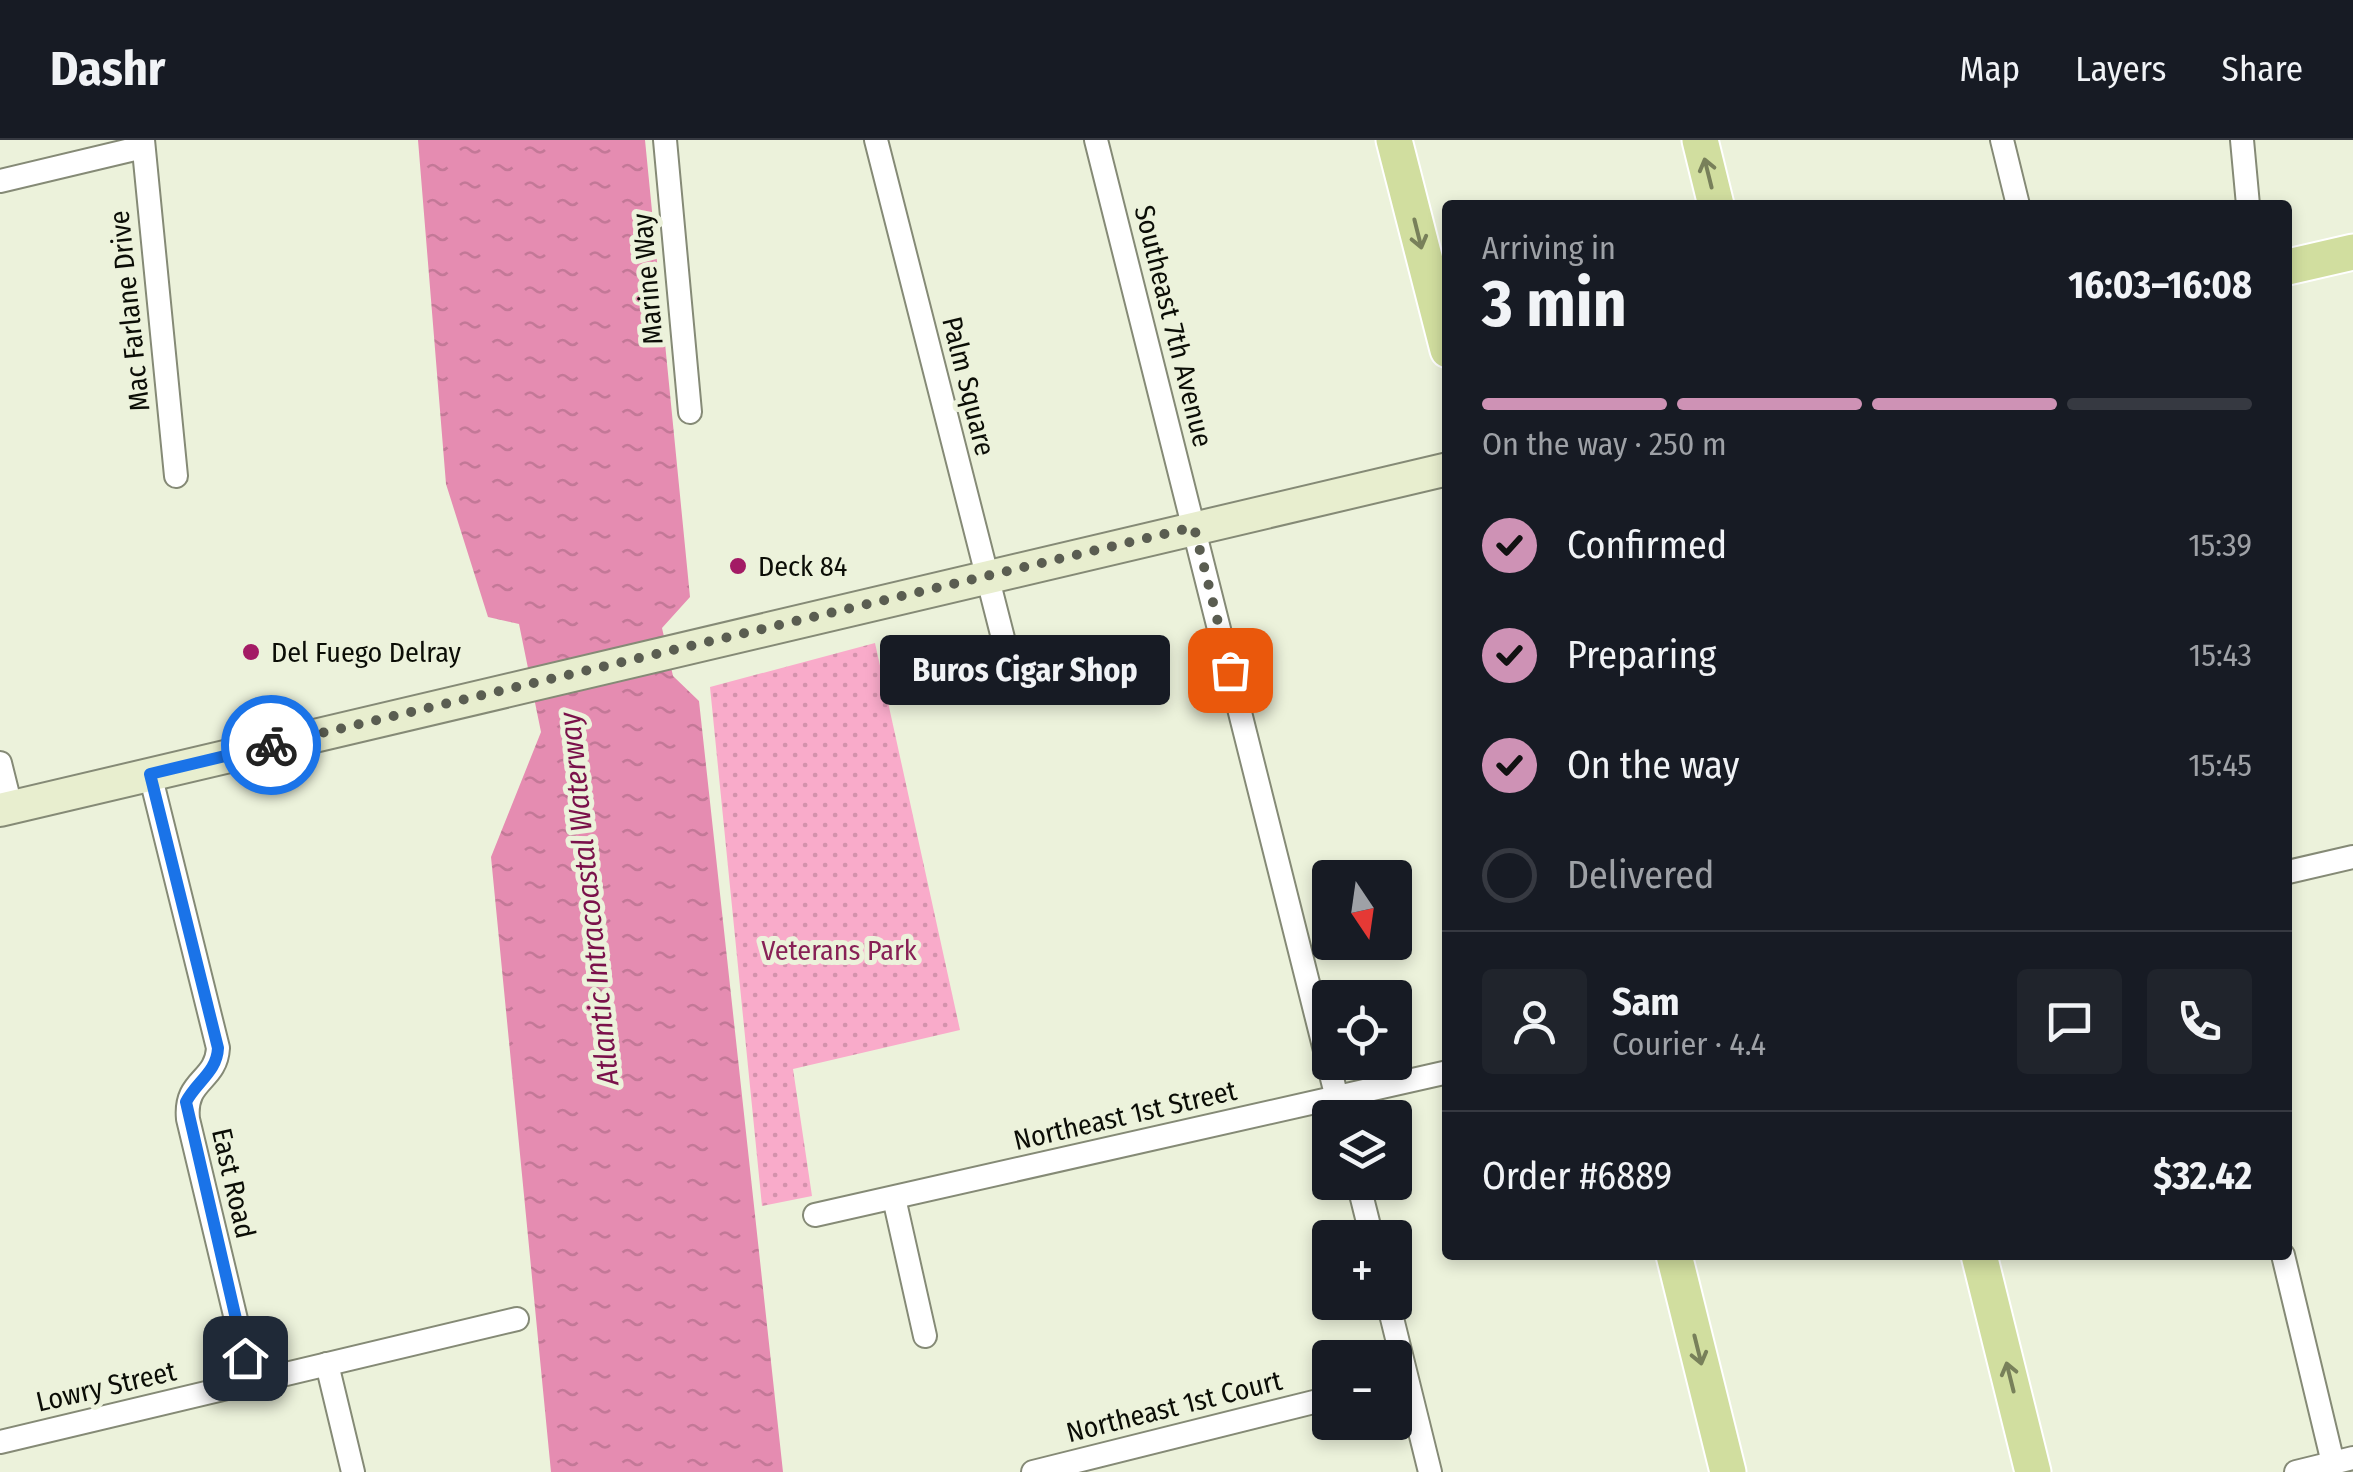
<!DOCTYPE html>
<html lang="en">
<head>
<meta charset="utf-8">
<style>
  body { margin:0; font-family:"Fira Sans Condensed",sans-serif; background:#20242c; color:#f1f3f6; height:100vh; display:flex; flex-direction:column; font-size:38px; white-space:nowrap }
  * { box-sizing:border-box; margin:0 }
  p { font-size:32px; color:#9ea1a6 }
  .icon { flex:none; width:55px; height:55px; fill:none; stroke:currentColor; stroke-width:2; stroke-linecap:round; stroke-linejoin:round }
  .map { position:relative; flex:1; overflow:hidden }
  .details { position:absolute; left:1442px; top:60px; width:850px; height:1060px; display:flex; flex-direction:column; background:#171b24; border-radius:10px; box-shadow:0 5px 15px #0003 }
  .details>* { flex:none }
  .needle { width:65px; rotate:167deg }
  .tools { position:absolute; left:1312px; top:720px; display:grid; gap:20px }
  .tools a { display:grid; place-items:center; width:100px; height:100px; border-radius:10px; background:#171b24; box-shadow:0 5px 15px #0003; font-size:50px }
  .pin { position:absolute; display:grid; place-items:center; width:85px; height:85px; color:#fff; margin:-42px; border-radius:20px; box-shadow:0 5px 15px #0006 }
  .courier { position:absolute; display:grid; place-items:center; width:100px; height:100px; margin:-50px; border:8px solid #1a73e8; border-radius:50%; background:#fff; color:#222; box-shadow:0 2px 12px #0007 }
  .bubble { position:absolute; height:70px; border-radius:10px; background:#171b24; box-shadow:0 5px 15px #0003; font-size:32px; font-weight:700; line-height:70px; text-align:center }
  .headline em { font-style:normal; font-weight:700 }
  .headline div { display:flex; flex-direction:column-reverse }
  .headline { display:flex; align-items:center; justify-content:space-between; height:170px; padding:0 40px }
  h1 { font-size:65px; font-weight:700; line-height:75px }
  .bar { display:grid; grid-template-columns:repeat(4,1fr); gap:15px 10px; align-content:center; height:120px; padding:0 40px }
  .bar i { height:12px; border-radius:8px; background:#363941 }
  .bar .on { background:#ce92b5 }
  .bar p { grid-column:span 4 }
  .line { display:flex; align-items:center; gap:25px; padding:0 40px; border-top:2px solid #363941 }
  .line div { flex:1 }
  .round { display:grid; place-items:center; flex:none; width:105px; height:105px; border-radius:10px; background:#20242c }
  ol { padding:0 40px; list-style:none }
  li { display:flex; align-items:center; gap:30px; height:110px }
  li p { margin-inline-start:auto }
  li .icon { padding:10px; border-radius:50%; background:#ce92b5; color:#111; stroke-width:4 }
  li:last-child { color:#9ea1a6 }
  li i { width:55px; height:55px; border:5px solid #363941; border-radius:50% }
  header { display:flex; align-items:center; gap:60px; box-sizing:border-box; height:140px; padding:0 50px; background:#171b24; border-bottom:2px solid #363941 }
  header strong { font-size:48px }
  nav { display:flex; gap:55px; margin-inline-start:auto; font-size:35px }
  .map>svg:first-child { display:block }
  .green { fill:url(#green-dots) }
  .water { fill:url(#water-ripples) }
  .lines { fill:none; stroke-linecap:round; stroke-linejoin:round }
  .street-casing { stroke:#858a76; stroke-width:26 }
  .secondary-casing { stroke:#858a76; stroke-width:36 }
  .primary-casing { stroke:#fff; stroke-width:39 }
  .street { stroke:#fff; stroke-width:22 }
  .secondary { stroke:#e8eecf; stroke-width:32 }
  .primary { stroke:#d1de9f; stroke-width:35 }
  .oneway { stroke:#78805a }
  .done { stroke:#5a5d51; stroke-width:10; stroke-dasharray:0 18 }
  .route { stroke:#1a73e8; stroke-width:12 }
  .poi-dot { fill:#a31b65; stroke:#ecf2db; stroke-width:4 }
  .labels { text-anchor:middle; stroke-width:10; stroke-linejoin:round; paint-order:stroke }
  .street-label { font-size:28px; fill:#0b0d06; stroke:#ecf2db }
  .poi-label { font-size:28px; fill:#0b0d06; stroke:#ecf2db; text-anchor:start }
  .park-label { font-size:28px; fill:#882156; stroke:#ecf2db }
  .water-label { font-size:30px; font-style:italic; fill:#7a114a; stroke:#ecf2db }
</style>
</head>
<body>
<header>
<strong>Dashr</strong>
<nav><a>Map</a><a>Layers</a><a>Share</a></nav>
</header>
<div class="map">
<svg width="2353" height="1332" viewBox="0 0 2353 1332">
  <defs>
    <pattern id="green-dots" width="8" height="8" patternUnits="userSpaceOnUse" patternTransform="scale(2.5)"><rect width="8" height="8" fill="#f9abca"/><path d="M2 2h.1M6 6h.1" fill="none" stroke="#d492ac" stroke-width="1.8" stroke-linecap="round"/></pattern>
    <pattern id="water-ripples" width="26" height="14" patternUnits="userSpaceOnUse" patternTransform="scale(2.5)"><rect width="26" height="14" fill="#e58cb1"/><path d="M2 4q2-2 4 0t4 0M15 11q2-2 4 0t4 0" fill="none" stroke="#c37897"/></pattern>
  </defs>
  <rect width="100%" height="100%" fill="#ecf2db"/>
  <path class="green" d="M 875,503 L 960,890 L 793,929 L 812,1056 L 762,1066 L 710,547 Z"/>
  <path class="water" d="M 418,0 L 645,0 L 690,457 L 662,488 L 673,536 L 699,561 L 783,1332 L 551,1332 L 491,717 L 541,592 L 519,484 L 488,477 L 446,344 Z"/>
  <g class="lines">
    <defs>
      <g id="street">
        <path d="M 143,0 L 176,336"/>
        <path d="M 665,0 L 690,272"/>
        <path d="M 876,0 L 1005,506"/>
        <path d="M 1096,0 L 1342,978"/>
        <path d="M 2002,0 L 2018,65"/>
        <path d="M 2242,0 L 2248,65"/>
        <path d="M 0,41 L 143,7"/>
        <path d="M 0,623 L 11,667"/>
        <path d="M 150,634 L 218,908 C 216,942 184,939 188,979 L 251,1242"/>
        <path d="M 2288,732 L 2353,717"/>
        <path d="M 1358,1042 L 1372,1098"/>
        <path d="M 894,1058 L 925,1196"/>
        <path d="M 815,1075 L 1448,932"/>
        <path d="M 2283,1115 L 2333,1323"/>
        <path d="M 1388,1162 L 1430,1332"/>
        <path d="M 327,1224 L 353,1332"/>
        <path d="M 0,1302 L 517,1179"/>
        <path d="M 1033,1332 L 1330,1258"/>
        <path d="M 2296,1332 L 2353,1318"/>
      </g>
      <path id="secondary" d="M 0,670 L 1448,329"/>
      <g id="primary">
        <path d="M 1394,0 L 1448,210"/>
        <path d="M 1700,0 L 1716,65"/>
        <path d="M 2288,127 L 2353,112"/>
        <path d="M 1674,1115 L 1728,1332"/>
        <path d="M 1979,1115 L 2033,1332"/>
      </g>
    </defs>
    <use href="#street" class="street-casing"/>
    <use href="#secondary" class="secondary-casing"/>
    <use href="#primary" class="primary-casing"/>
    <use href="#street" class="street"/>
    <use href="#secondary" class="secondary"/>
    <use href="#primary" class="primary"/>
  </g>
  <defs><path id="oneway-shaft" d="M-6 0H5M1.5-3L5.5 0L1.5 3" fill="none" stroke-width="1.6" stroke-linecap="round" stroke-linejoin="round" transform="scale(2.5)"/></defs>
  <g class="oneway">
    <use href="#oneway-shaft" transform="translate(1708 33) rotate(-104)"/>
    <use href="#oneway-shaft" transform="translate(1418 94) rotate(76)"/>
    <use href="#oneway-shaft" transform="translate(1698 1210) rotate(76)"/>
    <use href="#oneway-shaft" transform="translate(2010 1237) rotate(-104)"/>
  </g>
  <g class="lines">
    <path class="done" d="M 271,605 L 1194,387 L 1230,530"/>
    <path class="route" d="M 245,1218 L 186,962 C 196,942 217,932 218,908 L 150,634 L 271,605"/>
  </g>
  <g class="poi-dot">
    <circle cx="738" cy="426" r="10"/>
    <circle cx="251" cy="512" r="10"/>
  </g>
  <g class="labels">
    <g class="street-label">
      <text transform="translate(647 139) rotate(-95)" y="10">Marine Way</text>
      <text transform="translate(129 171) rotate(-96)" y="10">Mac Farlane Drive</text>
      <text transform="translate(1174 186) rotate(76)" y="10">Southeast 7th Avenue</text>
      <text transform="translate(969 246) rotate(76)" y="10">Palm Square</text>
      <text transform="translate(1125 975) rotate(-13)" y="10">Northeast 1st Street</text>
      <text transform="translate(234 1043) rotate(77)" y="10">East Road</text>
      <text transform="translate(106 1246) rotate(-13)" y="10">Lowry Street</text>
      <text transform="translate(1174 1266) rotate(-14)" y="10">Northeast 1st Court</text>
    </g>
    <g class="poi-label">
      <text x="758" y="436">Deck 84</text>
      <text x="271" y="522">Del Fuego Delray</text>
    </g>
    <g class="park-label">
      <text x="839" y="820">Veterans Park</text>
    </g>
    <g class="water-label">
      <text transform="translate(589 759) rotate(-96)" y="10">Atlantic Intracoastal Waterway</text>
    </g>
  </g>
</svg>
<div class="tools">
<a><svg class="needle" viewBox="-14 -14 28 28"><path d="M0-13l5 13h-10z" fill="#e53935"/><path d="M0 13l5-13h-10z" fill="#9ea1a6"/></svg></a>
<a><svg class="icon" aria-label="locate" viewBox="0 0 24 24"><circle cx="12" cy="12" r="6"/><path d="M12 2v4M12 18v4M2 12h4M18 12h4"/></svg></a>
<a><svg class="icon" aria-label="layers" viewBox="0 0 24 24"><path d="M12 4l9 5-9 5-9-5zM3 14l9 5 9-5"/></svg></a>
<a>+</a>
<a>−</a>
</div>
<div class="pin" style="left:1230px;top:530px;background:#ea580c"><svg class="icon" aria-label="bag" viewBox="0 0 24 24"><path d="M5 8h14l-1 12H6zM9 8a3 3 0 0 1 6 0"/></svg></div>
<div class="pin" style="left:245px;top:1218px;background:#1f2937"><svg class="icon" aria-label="home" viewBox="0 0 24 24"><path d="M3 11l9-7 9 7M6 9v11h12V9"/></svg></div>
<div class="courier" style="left:271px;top:605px"><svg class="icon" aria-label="bike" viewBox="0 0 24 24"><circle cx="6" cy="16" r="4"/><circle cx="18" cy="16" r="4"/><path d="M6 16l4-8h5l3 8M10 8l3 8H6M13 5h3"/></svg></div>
<div class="bubble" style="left:880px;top:495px;width:290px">Buros Cigar Shop</div>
<section class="details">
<div class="headline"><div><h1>3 min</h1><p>Arriving in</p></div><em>16:03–16:08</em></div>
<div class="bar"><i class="on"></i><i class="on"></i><i class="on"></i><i></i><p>On the way · 250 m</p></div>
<ol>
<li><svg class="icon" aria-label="check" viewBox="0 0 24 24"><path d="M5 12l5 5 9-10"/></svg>Confirmed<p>15:39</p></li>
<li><svg class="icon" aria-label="check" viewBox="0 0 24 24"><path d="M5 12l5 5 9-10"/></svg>Preparing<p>15:43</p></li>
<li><svg class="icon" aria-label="check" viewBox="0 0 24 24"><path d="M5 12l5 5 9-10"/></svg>On the way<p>15:45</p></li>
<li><i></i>Delivered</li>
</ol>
<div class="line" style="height:180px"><a class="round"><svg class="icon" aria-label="person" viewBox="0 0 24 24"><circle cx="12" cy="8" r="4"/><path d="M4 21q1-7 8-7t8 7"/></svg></a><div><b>Sam</b><p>Courier · 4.4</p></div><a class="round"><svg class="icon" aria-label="chat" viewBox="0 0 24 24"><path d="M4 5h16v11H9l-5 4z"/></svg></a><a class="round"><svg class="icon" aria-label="phone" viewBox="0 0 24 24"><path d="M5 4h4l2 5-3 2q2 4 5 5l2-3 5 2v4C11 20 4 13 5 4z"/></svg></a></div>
<div class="line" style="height:130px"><div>Order #6889</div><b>$32.42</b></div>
</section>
</div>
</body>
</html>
